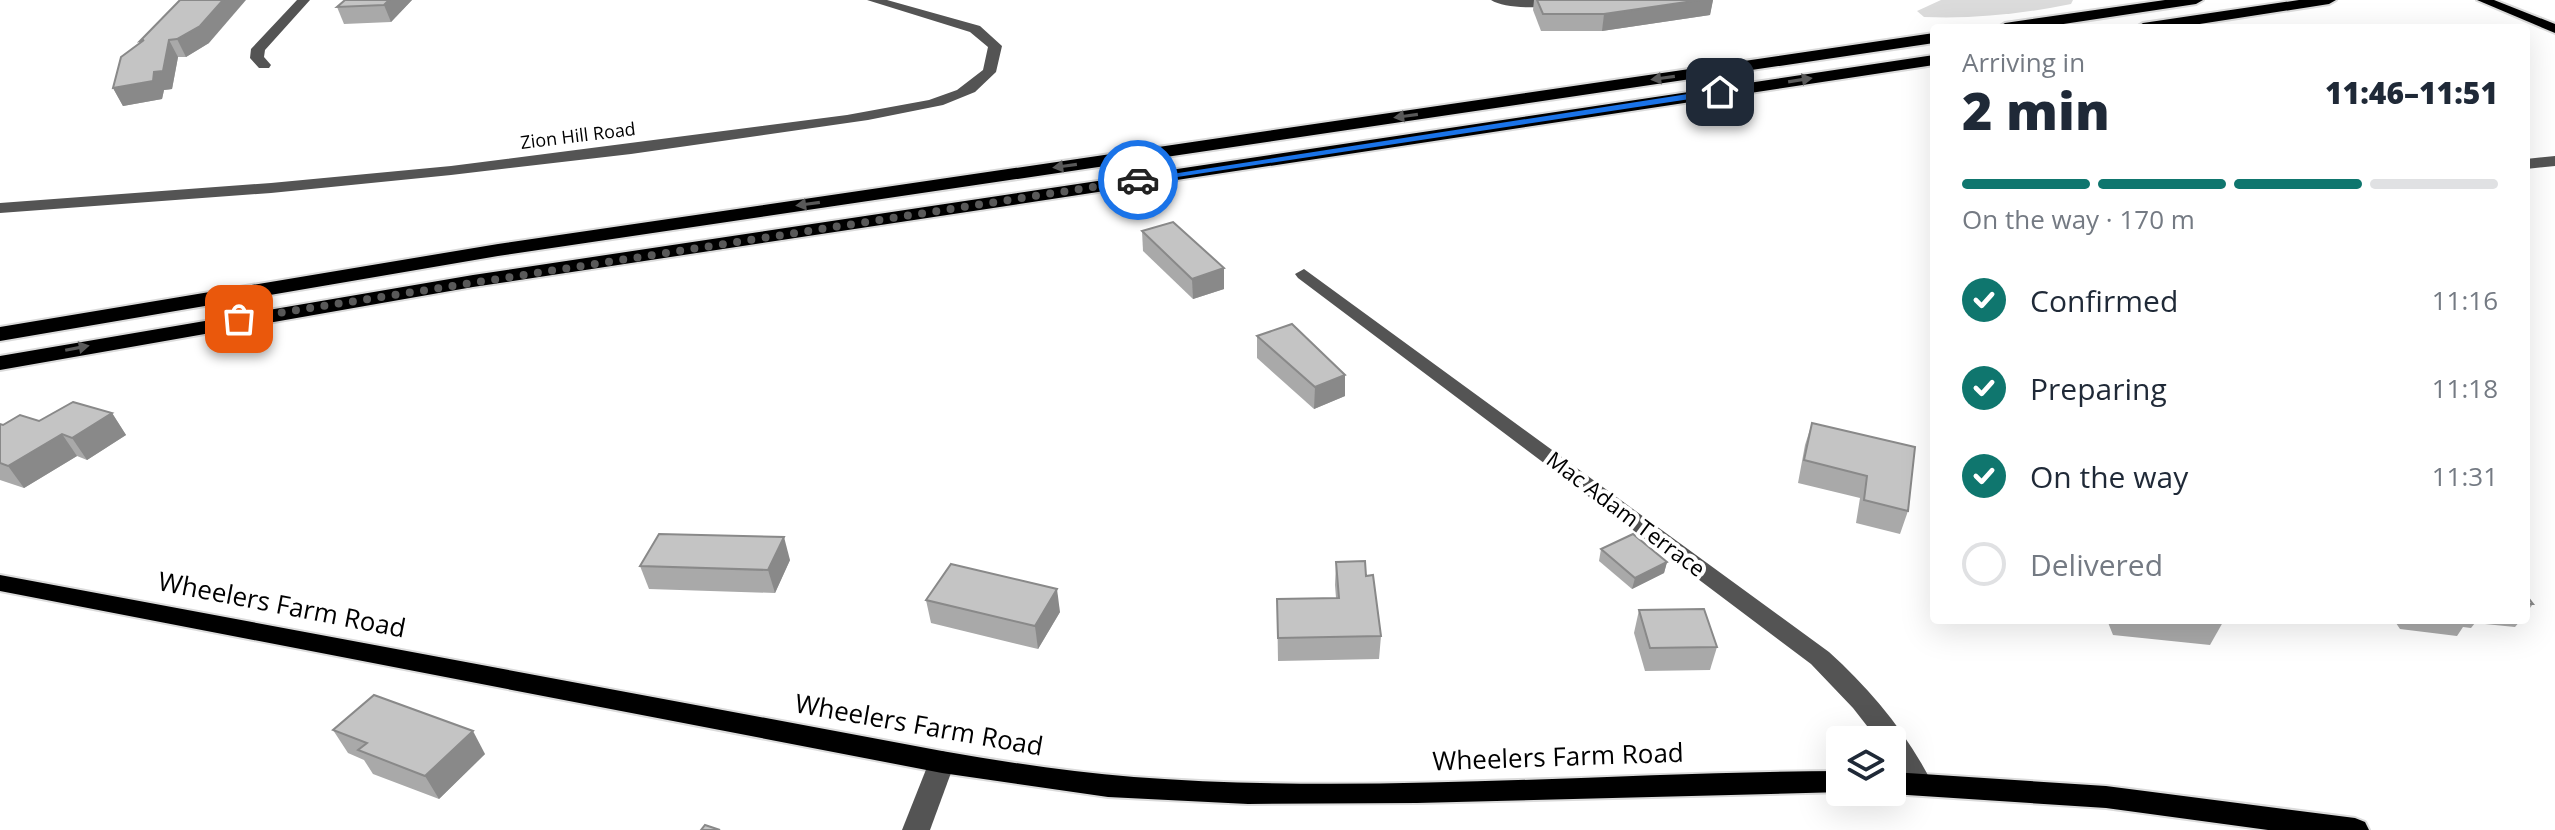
<!DOCTYPE html>
<html lang="en">
<head>
<meta charset="utf-8">
<style>
  body { margin:0; font-family:"Open Sans",sans-serif; background:#f2f2f3; color:#1f2937; height:100vh; display:flex; flex-direction:column; font-size:30px; white-space:nowrap }
  * { box-sizing:border-box; margin:0 }
  p { font-size:26px; color:#747a83 }
  .icon { flex:none; width:44px; height:44px; fill:none; stroke:currentColor; stroke-width:2; stroke-linecap:round; stroke-linejoin:round }
  .map { position:relative; flex:1; overflow:hidden }
  .details { position:absolute; left:1930px; top:24px; width:600px; height:600px; display:flex; flex-direction:column; background:#fff; border-radius:8px; box-shadow:0 8px 32px #0002 }
  .details>* { flex:none }
  .controls { position:absolute; left:1826px; top:726px; display:grid; gap:16px }
  .controls a { display:grid; place-items:center; width:80px; height:80px; border-radius:8px; background:#fff; box-shadow:0 8px 32px #0002; font-size:40px }
  .pin { position:absolute; display:grid; place-items:center; width:68px; height:68px; color:#fff; margin:-34px; border-radius:16px; box-shadow:0 4px 12px #0006 }
  .courier { position:absolute; display:grid; place-items:center; width:80px; height:80px; margin:-40px; border:6px solid #1a73e8; border-radius:50%; background:#fff; color:#222; box-shadow:0 2px 10px #0007 }
  .summary em { font-style:normal; font-weight:800 }
  .summary div { display:flex; flex-direction:column-reverse }
  .summary { display:flex; align-items:center; justify-content:space-between; height:136px; padding:0 32px }
  h1 { font-size:52px; font-weight:800; line-height:60px }
  .bar { display:grid; grid-template-columns:repeat(4,1fr); gap:12px 8px; align-content:center; height:96px; padding:0 32px }
  .bar i { height:10px; border-radius:6px; background:#e0e1e3 }
  .bar .active { background:#0f766e }
  .bar p { grid-column:span 4 }
  ol { padding:0 32px; list-style:none }
  li { display:flex; align-items:center; gap:24px; height:88px }
  li p { margin-inline-start:auto }
  li .icon { padding:8px; border-radius:50%; background:#0f766e; color:#fff; stroke-width:4 }
  li:last-child { color:#747a83 }
  li i { width:44px; height:44px; border:4px solid #e0e1e3; border-radius:50% }
  .map>svg:first-child { display:block }
  .green { fill:#dbdbdb }
  .lines { fill:none; stroke-linecap:round; stroke-linejoin:round }
  .major-casing { stroke:#dbdbdb; stroke-width:4 }
  .highway-casing { stroke:#dbdbdb; stroke-width:4 }
  .minor { fill:#545454; fill-rule:evenodd }
  .major { fill:#000; fill-rule:evenodd }
  .highway { fill:#000; fill-rule:evenodd }
  .wall { fill:#a9a9a9 }
  .shaded-wall { fill:#898989 }
  .building { fill:#c4c4c4; stroke:#898989; stroke-width:2 }
  .oneway { fill:#595959 }
  .route { fill:#1a73e8 }
  .done { stroke:#595959; stroke-width:8; stroke-dasharray:0 14.4 }
  .labels { text-anchor:middle; stroke-width:8; stroke-linejoin:round; paint-order:stroke }
  .far-street-label { font-size:18px; fill:#000; stroke:#fff }
  .street-label { font-size:22px; fill:#000; stroke:#fff }
  .near-street-label { font-size:26px; fill:#000; stroke:#fff }
</style>
</head>
<body>
<div class="map">
<svg width="2555" height="830" viewBox="0 0 2555 830">
  <rect width="100%" height="100%" fill="#fff"/>
  <path class="green" d="M 1941,0 L 2073,0 L 2071,4 C 2022,14 1974,19 1924,17 L 1917,11 Z"/>
  <g class="lines">
    <defs>
      <g id="major">
        <path d="M 2477,0 L 2494,0 L 2555,24 L 2555,33 Z"/>
        <path d="M 0,575 L 942,751 C 1006,762 1069,772 1134,777 C 1368,795 1605,772 1840,771 L 1840,792 L 1843,792 L 1417,803 L 1248,804 L 1108,797 L 942,773 L 0,591 Z"/>
        <path d="M 1892,772 L 2106,786 L 2355,818 L 2365,822 L 2369,830 L 2268,830 L 2106,808 L 1892,794 L 1886,792 L 1892,792 Z"/>
      </g>
      <g id="highway">
        <path d="M 2165,0 L 2203,0 L 2196,4 L 2037,28 L 1997,28 L 2005,23 Z"/>
        <path d="M 2299,0 L 2336,0 L 2329,4 L 2174,28 L 2135,28 L 2143,23 Z"/>
        <path d="M 1934,33 L 1934,43 L 498,256 L 0,341 L 0,327 L 498,244 Z"/>
        <path d="M 1934,55 L 1934,65 L 473,287 L 0,370 L 0,356 L 473,275 Z"/>
      </g>
    </defs>
    <use href="#major" class="major-casing"/>
    <use href="#highway" class="highway-casing"/>
    <g class="minor">
      <path d="M 297,0 L 310,0 L 265,50 L 264,57 L 271,65 L 269,68 L 259,68 L 250,58 L 251,49 Z"/>
      <path d="M 867,0 L 887,0 L 980,26 L 1002,46 L 996,72 L 975,92 L 943,105 L 868,120 L 631,154 L 451,175 L 271,193 L 0,213 L 0,203 L 271,183 L 451,166 L 847,115 L 929,100 L 957,90 L 983,70 L 988,47 L 970,32 Z"/>
      <path d="M 1491,0 L 1602,0 L 1596,4 C 1571,5 1511,13 1491,0 Z"/>
      <path d="M 2555,156 L 2555,166 L 2526,169 L 2526,159 Z"/>
      <path d="M 1304,269 L 1829,652 C 1870,689 1907,733 1932,783 L 1928,791 L 1919,794 L 1910,791 L 1892,761 L 1892,740 L 1878,740 L 1853,708 L 1811,664 L 1298,278 L 1295,274 Z"/>
      <path d="M 942,751 L 951,754 L 955,762 L 930,830 L 902,830 L 929,762 L 933,754 Z"/>
    </g>
    <use href="#major" class="major"/>
    <use href="#highway" class="highway"/>
  </g>
  <g class="wall">
    <path d="M 180,0 L 209,43 L 186,57 L 178,57 L 172,89 L 164,90 L 162,99 L 123,106 L 113,88 L 141,42 L 140,41 Z"/>
    <path d="M 412,0 L 391,22 L 344,24 L 337,7 Z"/>
    <path d="M 1534,0 L 1713,0 L 1710,15 L 1602,31 L 1541,31 L 1533,10 Z"/>
    <path d="M 1142,231 L 1224,268 L 1224,289 L 1193,299 L 1143,251 Z"/>
    <path d="M 1257,336 L 1345,396 L 1314,409 L 1257,358 Z"/>
    <path d="M 112,413 L 126,435 L 87,460 L 77,456 L 24,488 L 0,480 L 0,424 L 3,425 Z"/>
    <path d="M 1812,423 L 1908,511 L 1900,534 L 1856,523 L 1860,498 L 1798,483 L 1805,445 Z"/>
    <path d="M 1601,549 L 1667,562 L 1664,573 L 1632,589 L 1599,561 Z"/>
    <path d="M 790,560 L 775,593 L 649,589 L 640,566 Z"/>
    <path d="M 1336,562 L 1366,576 L 1381,636 L 1379,659 L 1278,661 L 1277,599 L 1336,598 L 1335,585 Z"/>
    <path d="M 2526,595 L 2533,604 L 2526,613 Z"/>
    <path d="M 926,600 L 1060,612 L 1038,649 L 931,623 Z"/>
    <path d="M 1639,610 L 1717,647 L 1710,670 L 1645,671 L 1634,633 Z"/>
    <path d="M 2107,620 L 2222,620 L 2223,622 L 2210,645 L 2113,635 Z"/>
    <path d="M 2394,620 L 2521,620 L 2515,627 L 2475,623 L 2471,628 L 2463,627 L 2457,636 L 2400,629 Z"/>
    <path d="M 333,730 L 485,754 L 439,799 L 373,774 L 364,760 L 348,753 Z"/>
  </g>
  <g class="shaded-wall">
    <path d="M 223,0 L 246,0 L 209,43 L 186,57 L 177,39 Z"/>
    <path d="M 389,0 L 412,0 L 391,22 L 384,5 Z"/>
    <path d="M 1700,0 L 1713,0 L 1710,15 L 1602,31 L 1604,14 Z"/>
    <path d="M 169,40 L 178,57 L 172,89 L 164,90 L 162,99 L 123,106 L 113,88 L 154,72 Z"/>
    <path d="M 1224,268 L 1224,289 L 1193,299 L 1192,279 Z"/>
    <path d="M 1345,375 L 1345,396 L 1314,409 L 1315,387 Z"/>
    <path d="M 112,413 L 126,435 L 87,460 L 72,438 Z"/>
    <path d="M 62,434 L 77,456 L 24,488 L 8,466 Z"/>
    <path d="M 784,537 L 790,560 L 775,593 L 768,570 Z"/>
    <path d="M 1667,562 L 1664,573 L 1632,589 L 1635,578 Z"/>
    <path d="M 1057,589 L 1060,612 L 1038,649 L 1035,626 Z"/>
    <path d="M 473,731 L 485,754 L 439,799 L 425,776 Z"/>
  </g>
  <g class="building">
    <path d="M 180,0 L 223,0 L 200,26 L 177,39 L 169,40 L 163,71 L 154,72 L 153,81 L 113,88 L 121,57 L 144,40 L 140,41 Z"/>
    <path d="M 345,0 L 389,0 L 384,5 L 337,7 Z"/>
    <path d="M 1537,0 L 1700,0 L 1604,14 L 1543,14 Z"/>
    <path d="M 1173,222 L 1224,268 L 1192,279 L 1142,231 Z"/>
    <path d="M 1292,324 L 1345,375 L 1315,387 L 1257,336 Z"/>
    <path d="M 73,402 L 112,413 L 72,438 L 62,434 L 8,466 L 0,463 L 0,424 L 3,425 L 20,415 L 39,421 Z"/>
    <path d="M 1812,423 L 1915,447 L 1908,511 L 1864,500 L 1867,476 L 1804,460 Z"/>
    <path d="M 659,534 L 784,537 L 768,570 L 640,566 Z"/>
    <path d="M 1633,534 L 1667,562 L 1635,578 L 1601,549 Z"/>
    <path d="M 1365,561 L 1366,576 L 1373,575 L 1381,636 L 1278,638 L 1277,599 L 1339,598 L 1336,562 Z"/>
    <path d="M 951,564 L 1057,589 L 1035,626 L 926,600 Z"/>
    <path d="M 2526,595 L 2533,604 L 2526,604 Z"/>
    <path d="M 1704,609 L 1717,647 L 1650,648 L 1639,610 Z"/>
    <path d="M 2203,620 L 2222,620 L 2223,622 Z"/>
    <path d="M 374,695 L 473,731 L 425,776 L 358,750 L 367,743 L 333,730 Z"/>
    <path d="M 705,825 L 720,830 L 701,830 Z"/>
  </g>
  <defs><path id="oneway-solid" d="M-6-.8H1V-3.2L6.5 0L1 3.2V.8H-6Z" transform="scale(2)"/></defs>
  <g class="oneway">
    <use href="#oneway-solid" transform="translate(1663 78) rotate(172)"/>
    <use href="#oneway-solid" transform="translate(1800 80) rotate(-9)"/>
    <use href="#oneway-solid" transform="translate(1406 116) rotate(172)"/>
    <use href="#oneway-solid" transform="translate(1065 166) rotate(172)"/>
    <use href="#oneway-solid" transform="translate(808 204) rotate(172)"/>
    <use href="#oneway-solid" transform="translate(77 348) rotate(-11)"/>
  </g>
  <path class="route" d="M 1720,89 L 1723,94 L 1138,183 L 1133,180 Z"/>
  <g class="lines">
    <path class="done" d="M 239,319 L 1138,180"/>
  </g>
  <g class="labels">
    <g class="far-street-label">
      <text transform="translate(578 136) rotate(-7)" y="6">Zion Hill Road</text>
    </g>
    <g class="street-label">
      <text transform="translate(1626 514) rotate(37)" y="8">Mac Adam Terrace</text>
    </g>
    <g class="near-street-label">
      <text transform="translate(282 605) rotate(11)" y="9">Wheelers Farm Road</text>
      <text transform="translate(919 725) rotate(10)" y="9">Wheelers Farm Road</text>
      <text transform="translate(1558 757) rotate(-2)" y="9">Wheelers Farm Road</text>
    </g>
  </g>
</svg>
<div class="controls">
<a><svg class="icon" aria-label="layers" viewBox="0 0 24 24"><path d="M12 4l9 5-9 5-9-5zM3 14l9 5 9-5"/></svg></a>
</div>
<div class="pin" style="left:239px;top:319px;background:#ea580c"><svg class="icon" aria-label="bag" viewBox="0 0 24 24"><path d="M5 8h14l-1 12H6zM9 8a3 3 0 0 1 6 0"/></svg></div>
<div class="pin" style="left:1720px;top:92px;background:#1f2937"><svg class="icon" aria-label="home" viewBox="0 0 24 24"><path d="M3 11l9-7 9 7M6 9v11h12V9"/></svg></div>
<div class="courier" style="left:1138px;top:180px"><svg class="icon" aria-label="car" viewBox="0 0 24 24"><path d="M5 17H2v-5l4-1 3-4h7l3 4 3 1v5h-3M9 17h6M6 11h13"/><circle cx="7" cy="17" r="2"/><circle cx="17" cy="17" r="2"/></svg></div>
<section class="details">
<div class="summary"><div><h1>2 min</h1><p>Arriving in</p></div><em>11:46–11:51</em></div>
<div class="bar"><i class="active"></i><i class="active"></i><i class="active"></i><i></i><p>On the way · 170 m</p></div>
<ol>
<li><svg class="icon" aria-label="check" viewBox="0 0 24 24"><path d="M5 12l5 5 9-10"/></svg>Confirmed<p>11:16</p></li>
<li><svg class="icon" aria-label="check" viewBox="0 0 24 24"><path d="M5 12l5 5 9-10"/></svg>Preparing<p>11:18</p></li>
<li><svg class="icon" aria-label="check" viewBox="0 0 24 24"><path d="M5 12l5 5 9-10"/></svg>On the way<p>11:31</p></li>
<li><i></i>Delivered</li>
</ol>
</section>
</div>
</body>
</html>
